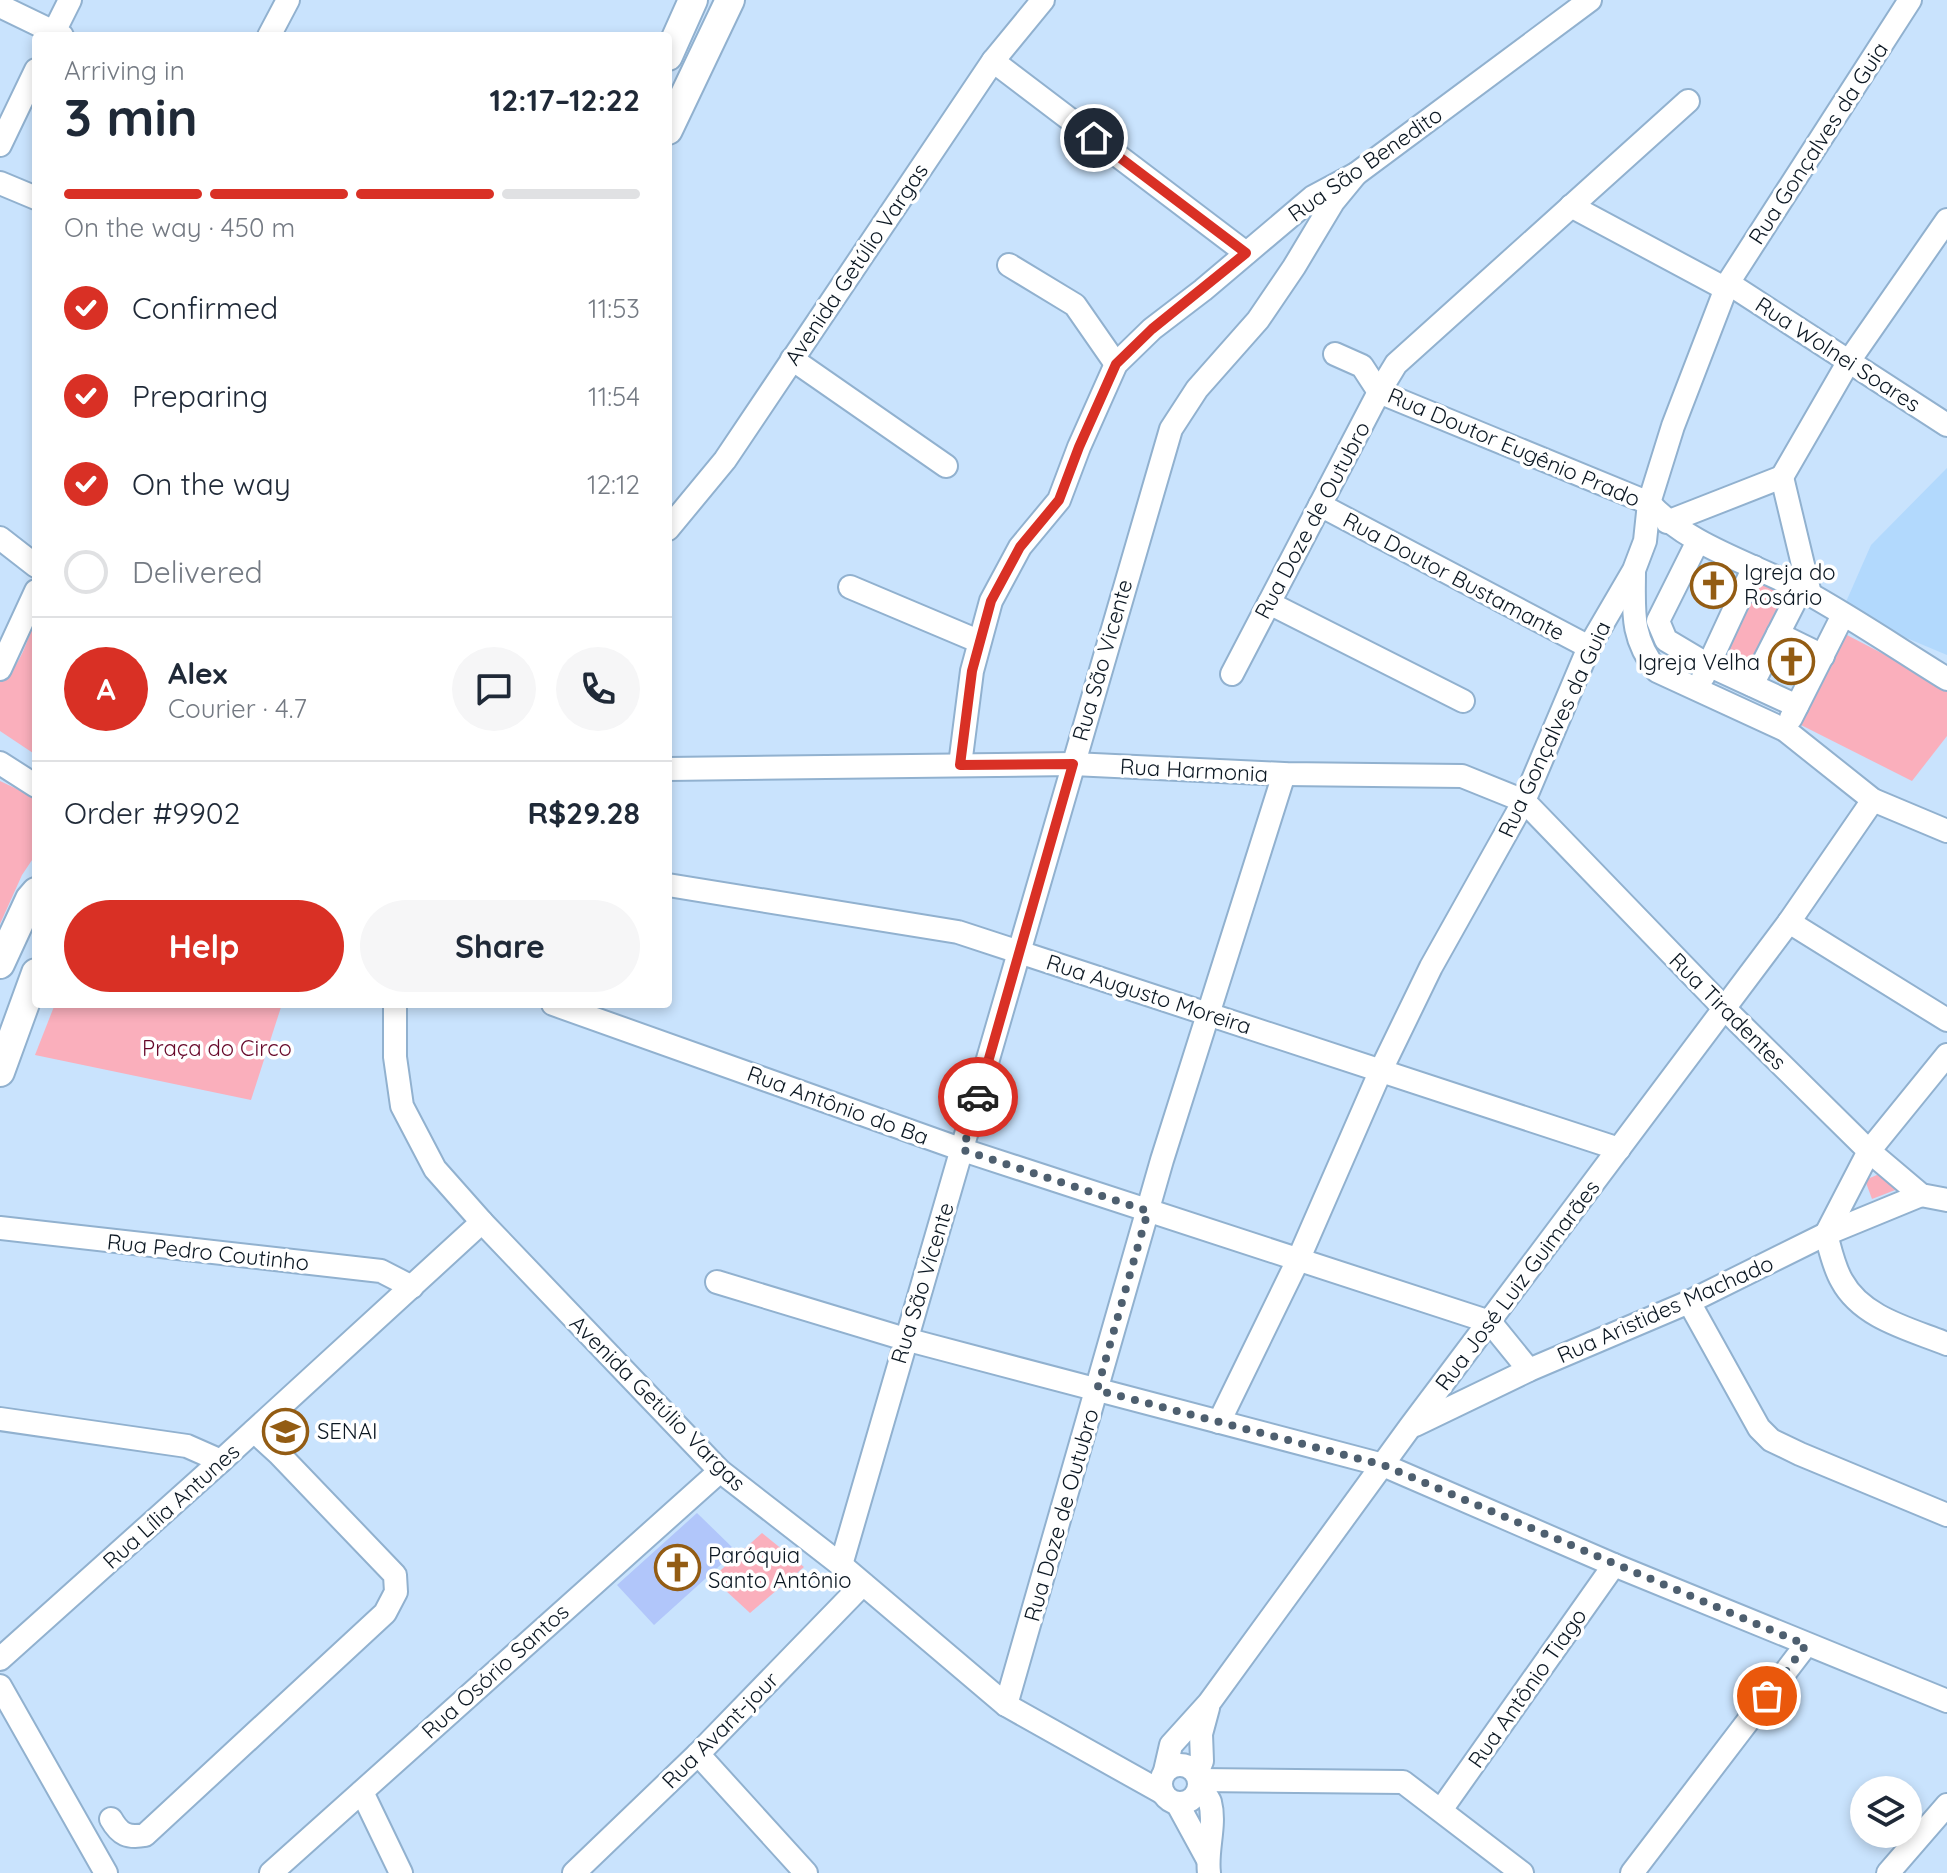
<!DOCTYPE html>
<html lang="en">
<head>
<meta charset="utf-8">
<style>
  body { margin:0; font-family:Quicksand,sans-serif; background:#f6f6f7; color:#1f2937; height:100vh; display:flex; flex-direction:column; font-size:30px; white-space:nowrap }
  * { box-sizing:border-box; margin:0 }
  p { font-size:26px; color:#747a83 }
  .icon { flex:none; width:44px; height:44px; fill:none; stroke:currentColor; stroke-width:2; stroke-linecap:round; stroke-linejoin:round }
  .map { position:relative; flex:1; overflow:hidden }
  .details { position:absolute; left:32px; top:32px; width:640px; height:976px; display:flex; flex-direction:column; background:#fff; border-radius:8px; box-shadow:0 4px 12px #0003 }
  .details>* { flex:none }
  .fabs { position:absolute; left:1850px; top:1776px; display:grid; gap:16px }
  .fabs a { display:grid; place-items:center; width:72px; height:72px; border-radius:50%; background:#fff; box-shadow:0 4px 12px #0003; font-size:40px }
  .pin { position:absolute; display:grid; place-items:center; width:68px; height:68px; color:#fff; margin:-34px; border:4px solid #fff; border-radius:50%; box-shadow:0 2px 8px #0007 }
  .courier { position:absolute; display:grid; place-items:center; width:80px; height:80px; margin:-40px; border:6px solid #d93025; border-radius:50%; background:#fff; color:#222; box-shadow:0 2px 10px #0007 }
  .overview em { font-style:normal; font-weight:800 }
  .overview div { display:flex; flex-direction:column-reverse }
  .overview { display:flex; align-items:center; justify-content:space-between; height:136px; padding:0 32px }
  h1 { font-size:52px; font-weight:800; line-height:60px }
  .bar { display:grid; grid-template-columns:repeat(4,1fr); gap:12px 8px; align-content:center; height:96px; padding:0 32px }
  .bar i { height:10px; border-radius:6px; background:#e0e1e3 }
  .bar .current { background:#d93025 }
  .bar p { grid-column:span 4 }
  .line { display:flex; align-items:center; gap:20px; padding:0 32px; border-top:2px solid #e0e1e3 }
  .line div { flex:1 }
  .round { display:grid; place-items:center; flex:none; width:84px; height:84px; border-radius:42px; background:#f6f6f7 }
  ol { padding:0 32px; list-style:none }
  li { display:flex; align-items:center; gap:24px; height:88px }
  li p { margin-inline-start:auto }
  li .icon { padding:8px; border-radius:50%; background:#d93025; color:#fff; stroke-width:4 }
  li:last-child { color:#747a83 }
  li i { width:44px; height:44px; border:4px solid #e0e1e3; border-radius:50% }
  .button { display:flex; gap:16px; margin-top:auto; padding:16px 32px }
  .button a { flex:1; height:92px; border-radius:48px; background:#d93025; color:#fff; font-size:32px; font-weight:800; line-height:92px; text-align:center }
  .button a+a { background:#f6f6f7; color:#1f2937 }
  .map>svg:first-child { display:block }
  .built { fill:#b2d9fd }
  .green { fill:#faafbc }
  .building { fill:#b1c6fa }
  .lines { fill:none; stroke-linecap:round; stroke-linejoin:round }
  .minor-casing { stroke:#91b1cf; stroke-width:26 }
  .major-casing { stroke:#91b1cf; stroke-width:32 }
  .minor { stroke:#fff; stroke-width:22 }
  .major { stroke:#fff; stroke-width:28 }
  .done { stroke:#4e5f6f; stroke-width:8; stroke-dasharray:0 14.4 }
  .route { stroke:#d93025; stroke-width:10 }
  .labels { text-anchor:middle; stroke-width:7; stroke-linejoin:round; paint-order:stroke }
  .street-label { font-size:22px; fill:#0c1823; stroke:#fff }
  .poi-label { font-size:22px; fill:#0c1823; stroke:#fff; text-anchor:start }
  .park-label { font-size:22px; fill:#67082a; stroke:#fff }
</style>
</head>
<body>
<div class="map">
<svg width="1947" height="1873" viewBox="0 0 1947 1873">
  <rect width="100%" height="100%" fill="#c9e3fd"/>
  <path class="built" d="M 1947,468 L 1947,655 L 1842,611 L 1871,545 Z"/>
  <g class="green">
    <path d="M 1756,583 L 1770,588 L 1785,597 L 1748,671 L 1721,653 Z"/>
    <path d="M 36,616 L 36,755 L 0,731 L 0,681 C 21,668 28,638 36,616 Z"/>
    <path d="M 1845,634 L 1947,687 L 1947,736 L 1912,781 L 1799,724 Z"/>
    <path d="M 0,781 L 36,798 L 36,854 L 22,875 L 0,924 Z"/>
    <path d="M 55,1004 L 282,1004 L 251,1100 L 35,1055 Z"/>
    <path d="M 1884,1172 L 1903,1187 L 1872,1199 L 1865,1180 Z"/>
    <path d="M 762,1533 L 804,1567 L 750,1613 L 712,1578 Z"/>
  </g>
  <path class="building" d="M 697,1513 L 736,1551 L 654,1625 L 617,1585 Z"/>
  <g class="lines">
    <defs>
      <g id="minor">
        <path d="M 0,6 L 62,36"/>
        <path d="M 52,36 L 70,0"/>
        <path d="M 269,36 L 288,0"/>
        <path d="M 993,61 L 1246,253"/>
        <path d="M 0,145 L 36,70"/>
        <path d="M 0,183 L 36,198"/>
        <path d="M 1571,206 L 1726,289"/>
        <path d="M 1009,265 L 1075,305 L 1116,364"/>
        <path d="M 1728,283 L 1947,425"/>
        <path d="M 1335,354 L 1362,366 L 1379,392 L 1649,503 C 1690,547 1752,563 1804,591 C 1853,618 1900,650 1947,679"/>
        <path d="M 792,359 L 946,466"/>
        <path d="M 1782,477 L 1849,361 L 1947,220"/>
        <path d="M 1782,477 L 1810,594"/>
        <path d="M 1320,505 L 1589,647"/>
        <path d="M 1667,522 L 1782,477"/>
        <path d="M 668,529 L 725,460 L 993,61 L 1043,0"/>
        <path d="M 0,538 L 36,566"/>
        <path d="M 1698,541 L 1658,621 L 1666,640 L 1708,665 L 1797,706"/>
        <path d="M 1634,571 C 1634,611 1630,637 1657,671 L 1785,730 L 1873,800 L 1947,831"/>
        <path d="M 850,587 L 978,641"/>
        <path d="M 1269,603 L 1463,701"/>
        <path d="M 1778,634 L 1823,656"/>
        <path d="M 0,669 L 36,591"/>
        <path d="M 1232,674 L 1379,392 L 1396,364 L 1688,101"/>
        <path d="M 1703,677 L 1754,567"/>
        <path d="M 1752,685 L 1801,589"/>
        <path d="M 1791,718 L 1843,615"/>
        <path d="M 0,763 L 36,786"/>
        <path d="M 960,765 L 972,671 L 991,601 L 1020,547 L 1059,500 L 1079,447 L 1116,364 L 1152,329 L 1203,290 L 1313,197 L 1356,174 L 1590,0"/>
        <path d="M 668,769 L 1073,764 L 1284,774 L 1462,776 L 1524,801 L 1724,1008 L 1869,1151 L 1921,1195 L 1947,1200"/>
        <path d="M 668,885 L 958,932 L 1619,1149"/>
        <path d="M 1789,922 L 1947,1020"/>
        <path d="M 395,1004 L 395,1057 L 402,1106 L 435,1169 L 482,1222 L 720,1471 L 841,1565 L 1006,1705 L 1163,1793"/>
        <path d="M 553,1004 L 963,1150 L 1490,1322 L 1529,1370"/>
        <path d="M 0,1228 L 381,1271 L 412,1287"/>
        <path d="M 1826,1234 L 1869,1151 L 1947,1055"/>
        <path d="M 1826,1234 C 1830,1249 1834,1268 1842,1281 C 1862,1318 1910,1329 1947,1344"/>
        <path d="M 717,1282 L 905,1339 L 1383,1465 L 1614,1565 L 1947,1701"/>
        <path d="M 1689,1302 L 1759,1428 L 1771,1440 L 1800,1454 L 1947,1515"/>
        <path d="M 0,1419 L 187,1446 L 221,1461"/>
        <path d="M 1219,1422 L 1299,1258 L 1381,1070 L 1431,967 L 1524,801 L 1589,647 L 1634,570 L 1645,541 L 1649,503 L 1673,426 L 1728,283 L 1910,0"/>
        <path d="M 1415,1425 L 1529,1370 L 1689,1302 L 1826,1234 L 1921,1195"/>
        <path d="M 841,1565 L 1171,429 L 1197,389 L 1258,320 L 1294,267 L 1333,202 L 1356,174"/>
        <path d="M 0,1659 L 221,1461 L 482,1222"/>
        <path d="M 0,1686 L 106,1873"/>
        <path d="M 1006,1705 L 1162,1160 L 1284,774"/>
        <path d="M 698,1754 L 806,1873"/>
        <circle cx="1180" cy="1784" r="19"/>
        <path d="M 1165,1771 L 1171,1745 L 1209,1703 L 1410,1427 L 1789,922 L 1873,800"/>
        <path d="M 1197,1773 L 1202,1761 L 1201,1734 L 1208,1708"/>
        <path d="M 1199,1780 L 1403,1782 L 1522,1873"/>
        <path d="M 1200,1786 C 1203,1791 1208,1797 1210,1802 C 1216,1825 1206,1850 1209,1873"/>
        <path d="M 362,1792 L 401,1873"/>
        <path d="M 1177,1803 L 1207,1858"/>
        <path d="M 1441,1810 L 1614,1565"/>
        <path d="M 111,1819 C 120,1835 128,1838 145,1835 L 385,1613 L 396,1592 L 395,1575 L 279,1454 L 254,1431"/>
        <path d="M 271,1873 L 720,1471"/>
        <path d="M 574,1873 L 698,1754 L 863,1584"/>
        <path d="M 1632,1873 L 1806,1645"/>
        <path d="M 1888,1873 L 1947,1805"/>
      </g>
      <g id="major">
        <path d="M 668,56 L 693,0"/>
        <path d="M 668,130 L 730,0"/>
        <path d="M 0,964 L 30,899 L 36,892"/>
        <path d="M 0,1072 L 36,973"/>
      </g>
    </defs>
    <use href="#minor" class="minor-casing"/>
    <use href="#major" class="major-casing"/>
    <use href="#minor" class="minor"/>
    <use href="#major" class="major"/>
  </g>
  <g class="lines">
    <path class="done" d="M 978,1097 L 963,1150 L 1148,1211 L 1097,1390 L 1383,1465 L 1806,1645 L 1767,1696"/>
    <path class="route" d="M 978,1097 L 1073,764 L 960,765 L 972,671 L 991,601 L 1020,547 L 1059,500 L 1079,447 L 1116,364 L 1152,329 L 1246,253 L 1094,138"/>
  </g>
  <defs>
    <symbol id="church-ring" viewBox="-11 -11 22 22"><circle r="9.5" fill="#fff" stroke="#935c13" stroke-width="1.5"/><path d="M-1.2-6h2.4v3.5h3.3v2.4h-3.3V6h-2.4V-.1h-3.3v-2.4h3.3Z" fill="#935c13"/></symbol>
    <symbol id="school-ring" viewBox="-11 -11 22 22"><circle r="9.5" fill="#fff" stroke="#935c13" stroke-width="1.5"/><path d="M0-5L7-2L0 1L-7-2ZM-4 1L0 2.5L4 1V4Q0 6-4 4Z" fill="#935c13"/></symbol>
  </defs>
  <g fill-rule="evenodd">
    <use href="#church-ring" x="1688" y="560" width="51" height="51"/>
    <use href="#church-ring" x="1766" y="636" width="51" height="51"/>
    <use href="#school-ring" x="260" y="1406" width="51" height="51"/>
    <use href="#church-ring" x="652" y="1542" width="51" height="51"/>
  </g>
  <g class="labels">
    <g class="street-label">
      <text transform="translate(1818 143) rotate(-57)" y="8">Rua Gonçalves da Guia</text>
      <text transform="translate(1365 164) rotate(-35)" y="8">Rua São Benedito</text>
      <text transform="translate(856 264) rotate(-56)" y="8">Avenida Getúlio Vargas</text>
      <text transform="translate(1838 354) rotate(33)" y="8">Rua Wolnei Soares</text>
      <text transform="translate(1514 447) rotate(23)" y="8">Rua Doutor Eugênio Prado</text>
      <text transform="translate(1312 520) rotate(-62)" y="8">Rua Doze de Outubro</text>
      <text transform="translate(1454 576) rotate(28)" y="8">Rua Doutor Bustamante</text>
      <text transform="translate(1102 660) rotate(-74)" y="8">Rua São Vicente</text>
      <text transform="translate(1554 729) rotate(-65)" y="8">Rua Gonçalves da Guia</text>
      <text transform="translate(1194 770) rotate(3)" y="8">Rua Harmonia</text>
      <text transform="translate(1149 994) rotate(18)" y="8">Rua Augusto Moreira</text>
      <text transform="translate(1728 1011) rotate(45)" y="8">Rua Tiradentes</text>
      <text transform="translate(838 1105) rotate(20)" y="8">Rua Antônio do Ba</text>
      <text transform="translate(208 1252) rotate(6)" y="8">Rua Pedro Coutinho</text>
      <text transform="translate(922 1283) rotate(-73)" y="8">Rua São Vicente</text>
      <text transform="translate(1517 1285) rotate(-53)" y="8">Rua José Luiz Guimarães</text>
      <text transform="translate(1665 1309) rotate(-24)" y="8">Rua Aristides Machado</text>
      <text transform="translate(658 1403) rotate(45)" y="8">Avenida Getúlio Vargas</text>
      <text transform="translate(171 1506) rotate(-42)" y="8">Rua Lília Antunes</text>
      <text transform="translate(1061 1515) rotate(-74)" y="8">Rua Doze de Outubro</text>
      <text transform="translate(495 1671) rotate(-42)" y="8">Rua Osório Santos</text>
      <text transform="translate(1527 1688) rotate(-55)" y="8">Rua Antônio Tiago</text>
      <text transform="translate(720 1730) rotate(-45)" y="8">Rua Avant-jour</text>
    </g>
    <g class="poi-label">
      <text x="1744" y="580">Igreja do<tspan x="1744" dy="25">Rosário</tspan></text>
      <text x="1760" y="670" text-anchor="end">Igreja Velha</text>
      <text x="317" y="1439">SENAI</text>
      <text x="708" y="1563">Paróquia<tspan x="708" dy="25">Santo Antônio</tspan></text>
    </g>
    <g class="park-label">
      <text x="217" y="1056">Praça do Circo</text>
    </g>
  </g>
</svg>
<div class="fabs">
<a><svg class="icon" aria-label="layers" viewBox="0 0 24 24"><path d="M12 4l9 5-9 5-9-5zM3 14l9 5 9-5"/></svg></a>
</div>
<div class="pin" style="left:1767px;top:1696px;background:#ea580c"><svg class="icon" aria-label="bag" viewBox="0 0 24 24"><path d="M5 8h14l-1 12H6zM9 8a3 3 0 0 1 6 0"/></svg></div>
<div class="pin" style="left:1094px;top:138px;background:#1f2937"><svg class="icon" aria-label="home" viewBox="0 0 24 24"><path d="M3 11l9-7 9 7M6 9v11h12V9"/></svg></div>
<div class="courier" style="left:978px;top:1097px"><svg class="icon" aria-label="car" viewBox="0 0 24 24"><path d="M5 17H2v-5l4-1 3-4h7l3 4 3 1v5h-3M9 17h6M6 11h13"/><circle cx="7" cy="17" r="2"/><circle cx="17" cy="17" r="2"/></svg></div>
<section class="details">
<div class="overview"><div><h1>3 min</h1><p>Arriving in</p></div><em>12:17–12:22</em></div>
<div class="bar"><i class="current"></i><i class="current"></i><i class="current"></i><i></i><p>On the way · 450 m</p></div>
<ol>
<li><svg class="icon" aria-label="check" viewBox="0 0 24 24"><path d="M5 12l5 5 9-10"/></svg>Confirmed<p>11:53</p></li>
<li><svg class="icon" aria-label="check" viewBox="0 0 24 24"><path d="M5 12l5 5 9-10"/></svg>Preparing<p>11:54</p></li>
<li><svg class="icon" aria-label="check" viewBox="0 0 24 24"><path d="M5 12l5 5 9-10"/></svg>On the way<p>12:12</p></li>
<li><i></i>Delivered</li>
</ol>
<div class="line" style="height:144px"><b class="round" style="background:#d93025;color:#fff">A</b><div><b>Alex</b><p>Courier · 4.7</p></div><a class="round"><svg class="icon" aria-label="chat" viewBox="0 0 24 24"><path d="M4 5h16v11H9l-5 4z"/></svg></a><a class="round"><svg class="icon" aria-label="phone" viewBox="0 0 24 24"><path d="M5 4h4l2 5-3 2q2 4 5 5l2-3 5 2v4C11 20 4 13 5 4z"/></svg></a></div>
<div class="line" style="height:104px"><div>Order #9902</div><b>R$29.28</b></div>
<div class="button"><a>Help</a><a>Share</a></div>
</section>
</div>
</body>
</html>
